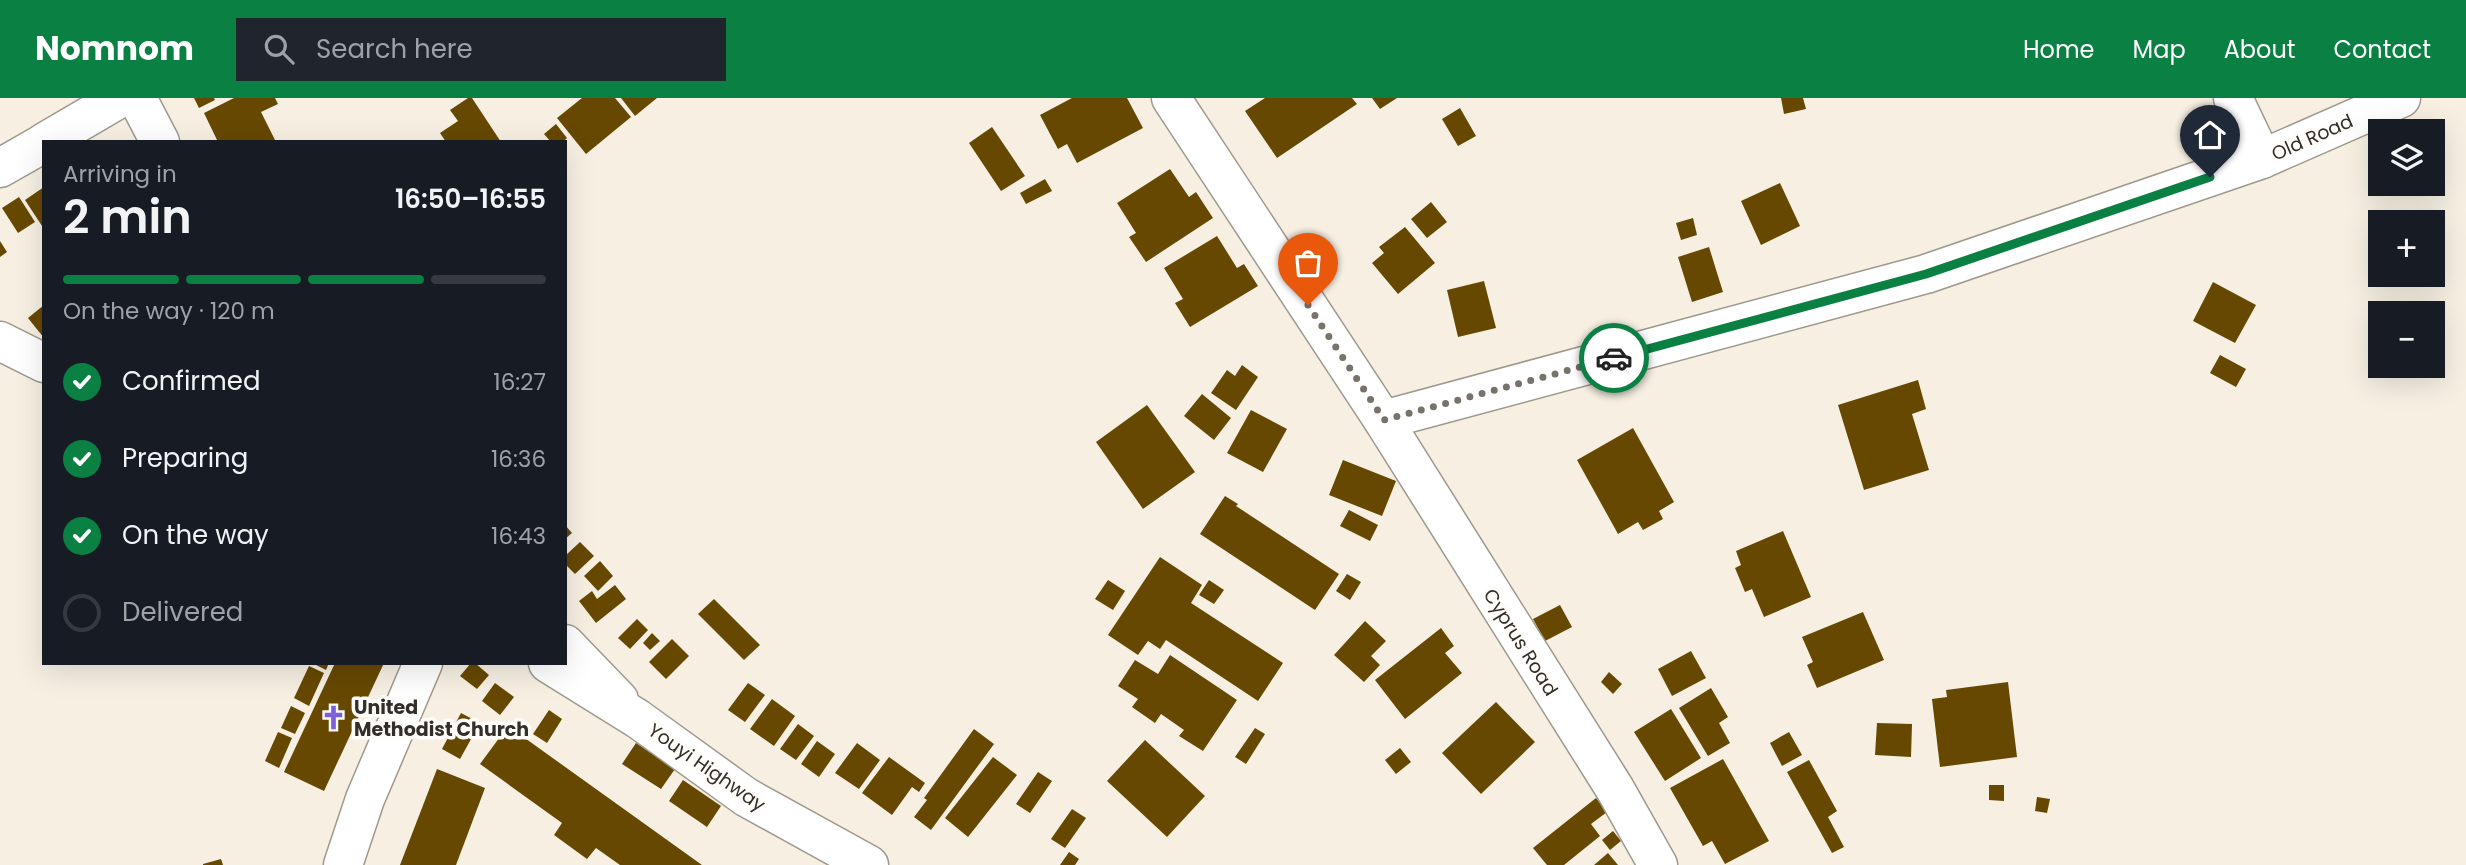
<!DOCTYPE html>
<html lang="en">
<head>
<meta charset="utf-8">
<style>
  body { margin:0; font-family:Poppins,sans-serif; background:#20242c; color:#f1f3f6; height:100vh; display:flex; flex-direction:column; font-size:26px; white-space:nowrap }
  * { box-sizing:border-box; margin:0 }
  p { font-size:23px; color:#9ea1a6 }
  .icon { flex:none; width:38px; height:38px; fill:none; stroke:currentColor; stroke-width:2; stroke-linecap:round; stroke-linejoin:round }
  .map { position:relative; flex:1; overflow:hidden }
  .details { position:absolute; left:42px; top:42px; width:525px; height:525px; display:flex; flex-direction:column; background:#171b24; border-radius:0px; box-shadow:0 7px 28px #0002 }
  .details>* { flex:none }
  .controls { position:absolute; left:2368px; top:21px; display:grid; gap:14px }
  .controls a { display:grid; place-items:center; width:77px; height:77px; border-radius:0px; background:#171b24; box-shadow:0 7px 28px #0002; font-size:35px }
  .pin { position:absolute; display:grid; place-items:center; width:60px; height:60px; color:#fff; margin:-72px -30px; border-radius:50% 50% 50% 0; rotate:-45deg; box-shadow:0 0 7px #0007 }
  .pin .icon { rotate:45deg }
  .courier { position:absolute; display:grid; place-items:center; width:70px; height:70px; margin:-35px; border:5px solid #0b8043; border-radius:50%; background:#fff; color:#222; box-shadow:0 2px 9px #0007 }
  .head em { font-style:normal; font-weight:600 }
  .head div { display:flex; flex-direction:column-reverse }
  .head { display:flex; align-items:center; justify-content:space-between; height:119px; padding:0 21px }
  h1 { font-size:46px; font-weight:600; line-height:52px }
  .bar { display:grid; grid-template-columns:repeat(4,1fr); gap:10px 7px; align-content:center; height:84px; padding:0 21px }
  .bar i { height:9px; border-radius:5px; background:#363941 }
  .bar .current { background:#0b8043 }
  .bar p { grid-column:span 4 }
  ol { padding:0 21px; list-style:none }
  li { display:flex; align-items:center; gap:21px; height:77px }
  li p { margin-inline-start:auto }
  li .icon { padding:7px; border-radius:50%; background:#0b8043; color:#fff; stroke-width:4 }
  li:last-child { color:#9ea1a6 }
  li i { width:38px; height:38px; border:4px solid #363941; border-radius:50% }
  header { display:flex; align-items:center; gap:42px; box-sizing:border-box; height:98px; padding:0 35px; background:#0b8043; color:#fff }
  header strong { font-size:33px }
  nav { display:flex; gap:38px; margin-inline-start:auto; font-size:24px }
  .search { width:490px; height:63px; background:#20242c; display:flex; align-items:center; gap:18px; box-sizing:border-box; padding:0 24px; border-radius:0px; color:#9ea1a6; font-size:26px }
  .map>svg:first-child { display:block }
  .building { fill:#664800 }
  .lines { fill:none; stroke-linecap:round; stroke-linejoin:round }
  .street-casing { stroke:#9f988c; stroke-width:41 }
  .secondary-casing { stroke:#9f988c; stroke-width:41 }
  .primary-casing { stroke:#9f988c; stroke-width:41 }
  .street { stroke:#fff; stroke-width:38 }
  .secondary { stroke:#fff; stroke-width:38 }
  .primary { stroke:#fff; stroke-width:38 }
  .done { stroke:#77726a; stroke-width:7; stroke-dasharray:0 12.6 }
  .route { stroke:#0b8043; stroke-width:9 }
  .labels { text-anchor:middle; stroke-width:7; stroke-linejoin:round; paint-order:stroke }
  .street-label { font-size:19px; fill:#322f2a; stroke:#fffdfa }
  .poi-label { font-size:19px; font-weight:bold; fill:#322f2a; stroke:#fffdfa; text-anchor:start }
</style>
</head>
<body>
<header>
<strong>Nomnom</strong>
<div class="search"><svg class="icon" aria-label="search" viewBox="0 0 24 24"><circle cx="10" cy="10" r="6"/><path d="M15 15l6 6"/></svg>Search here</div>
<nav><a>Home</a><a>Map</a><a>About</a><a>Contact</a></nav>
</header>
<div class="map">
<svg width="2466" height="767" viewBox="0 0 2466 767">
  <rect width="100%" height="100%" fill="#f6efe2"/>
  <g class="building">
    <path d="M 194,0 L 214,0 L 215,2 L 199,10 Z"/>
    <path d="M 234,0 L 275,0 L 278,6 L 261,14 L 275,42 L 218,44 L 204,15 Z"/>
    <path d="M 468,0 L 472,0 L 501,44 L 446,44 L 440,35 L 458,23 L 450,12 Z"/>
    <path d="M 582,0 L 615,0 L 631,19 L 586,56 L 557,20 Z"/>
    <path d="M 621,0 L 657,0 L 635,18 Z"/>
    <path d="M 1072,0 L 1127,0 L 1143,30 L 1077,65 L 1067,46 L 1058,51 L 1040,17 Z"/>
    <path d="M 1265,0 L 1352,0 L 1357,6 L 1277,60 L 1245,13 Z"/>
    <path d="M 1372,0 L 1397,0 L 1380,11 Z"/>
    <path d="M 1781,0 L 1803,0 L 1806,11 L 1784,16 Z"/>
    <path d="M 1460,10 L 1476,38 L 1458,48 L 1442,21 Z"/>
    <path d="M 556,26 L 567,40 L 563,44 L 551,44 L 544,36 Z"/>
    <path d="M 992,29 L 1025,78 L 1001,93 L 969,45 Z"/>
    <path d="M 1170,71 L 1189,99 L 1196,94 L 1213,120 L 1146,164 L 1129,139 L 1136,135 L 1117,105 Z"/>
    <path d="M 1045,81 L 1052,93 L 1026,106 L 1020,95 Z"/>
    <path d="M 1780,85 L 1800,128 L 1761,147 L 1741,103 Z"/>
    <path d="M 44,89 L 44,131 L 25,102 Z"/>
    <path d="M 19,99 L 35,124 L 18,135 L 2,110 Z"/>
    <path d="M 1431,104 L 1447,124 L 1427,140 L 1411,121 Z"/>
    <path d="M 1693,120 L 1697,137 L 1681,142 L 1676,125 Z"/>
    <path d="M 1405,129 L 1435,165 L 1398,196 L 1372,165 L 1384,155 L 1379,149 Z"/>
    <path d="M 1217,138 L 1237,170 L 1244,166 L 1258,188 L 1190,229 L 1175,205 L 1183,201 L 1164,170 Z"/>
    <path d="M 0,143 L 7,154 L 0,159 Z"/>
    <path d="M 1709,149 L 1723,194 L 1692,204 L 1678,159 Z"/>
    <path d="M 1484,183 L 1496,230 L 1458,239 L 1447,192 Z"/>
    <path d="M 2213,184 L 2256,207 L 2235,245 L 2193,223 Z"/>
    <path d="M 44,207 L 44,240 L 28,220 Z"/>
    <path d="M 2220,257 L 2246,271 L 2236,289 L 2210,275 Z"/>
    <path d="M 1242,267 L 1258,279 L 1236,312 L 1211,295 L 1227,272 L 1235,278 Z"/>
    <path d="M 1918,282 L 1926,311 L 1912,316 L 1929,372 L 1864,392 L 1838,307 Z"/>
    <path d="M 1202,296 L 1231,320 L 1214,342 L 1184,318 Z"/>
    <path d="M 1147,307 L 1195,374 L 1143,411 L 1096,344 Z"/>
    <path d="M 1251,312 L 1287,331 L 1263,374 L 1227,355 Z"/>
    <path d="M 1633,330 L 1674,404 L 1659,413 L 1663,421 L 1643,432 L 1638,424 L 1618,436 L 1577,362 Z"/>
    <path d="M 1343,362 L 1396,383 L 1382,418 L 1329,397 Z"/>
    <path d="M 1225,398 L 1238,406 L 1236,408 L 1339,476 L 1315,512 L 1200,436 Z"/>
    <path d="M 1349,412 L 1378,427 L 1370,443 L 1340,428 Z"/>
    <path d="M 565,427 L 572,435 L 565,441 Z"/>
    <path d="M 1783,433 L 1811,499 L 1764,519 L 1752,491 L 1745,494 L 1735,470 L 1741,467 L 1736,453 Z"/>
    <path d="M 580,444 L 594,458 L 575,476 L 565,466 L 565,458 Z"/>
    <path d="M 1160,459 L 1202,487 L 1191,505 L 1283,565 L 1258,603 L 1166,542 L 1160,551 L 1148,543 L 1138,557 L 1108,537 Z"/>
    <path d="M 600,463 L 613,478 L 598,493 L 584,478 Z"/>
    <path d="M 1347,476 L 1361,484 L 1350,502 L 1336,493 Z"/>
    <path d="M 1108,482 L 1125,493 L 1113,512 L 1095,501 Z"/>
    <path d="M 1209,482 L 1224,492 L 1214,506 L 1199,497 Z"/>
    <path d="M 615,487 L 626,501 L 596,525 L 579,503 L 592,493 L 597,501 Z"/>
    <path d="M 714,501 L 760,547 L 744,562 L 698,516 Z"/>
    <path d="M 1560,507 L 1572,529 L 1545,543 L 1533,521 Z"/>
    <path d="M 1863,514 L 1884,562 L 1817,590 L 1807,567 L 1813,564 L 1802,539 Z"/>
    <path d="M 637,521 L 648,532 L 630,551 L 618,540 Z"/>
    <path d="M 1365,523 L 1386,543 L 1371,558 L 1380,567 L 1364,584 L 1334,557 Z"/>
    <path d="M 1441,530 L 1454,548 L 1445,555 L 1462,575 L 1405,621 L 1375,582 Z"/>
    <path d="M 652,535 L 660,543 L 650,552 L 643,545 Z"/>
    <path d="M 672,541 L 689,558 L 666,581 L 649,564 Z"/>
    <path d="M 1691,553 L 1706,580 L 1672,598 L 1658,571 Z"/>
    <path d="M 1170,557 L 1237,602 L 1203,653 L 1179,638 L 1184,632 L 1161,616 L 1155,625 L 1132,609 L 1138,601 L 1118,588 L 1135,562 L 1158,576 Z"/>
    <path d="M 312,565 L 329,565 L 326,572 Z"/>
    <path d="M 335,565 L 384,565 L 324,693 L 284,674 Z"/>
    <path d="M 471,565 L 475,565 L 489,577 L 477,591 L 460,578 Z"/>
    <path d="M 309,568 L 324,575 L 309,608 L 294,600 Z"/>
    <path d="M 1609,574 L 1622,586 L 1613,596 L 1601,584 Z"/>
    <path d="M 2008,584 L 2017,659 L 1940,669 L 1932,601 L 1947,599 L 1946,592 Z"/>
    <path d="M 495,585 L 514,599 L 500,617 L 482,603 Z"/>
    <path d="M 748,585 L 765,597 L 745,624 L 728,612 Z"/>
    <path d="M 1711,590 L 1728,619 L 1719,625 L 1730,645 L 1708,658 L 1679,610 Z"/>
    <path d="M 772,601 L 795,618 L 774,648 L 750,631 Z"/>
    <path d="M 1496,604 L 1535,644 L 1481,696 L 1442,655 Z"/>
    <path d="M 291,608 L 305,615 L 295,636 L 281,630 Z"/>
    <path d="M 1671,611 L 1701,660 L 1665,683 L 1634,634 Z"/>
    <path d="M 549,612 L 562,621 L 547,645 L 533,636 Z"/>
    <path d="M 461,615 L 480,625 L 460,661 L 442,651 Z"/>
    <path d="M 1877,625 L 1912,626 L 1911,659 L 1875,657 Z"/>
    <path d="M 798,626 L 814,638 L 796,662 L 780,651 Z"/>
    <path d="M 508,628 L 702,767 L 620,767 L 596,750 L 587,761 L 554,737 L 562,725 L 480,666 Z"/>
    <path d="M 1255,630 L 1265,636 L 1246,666 L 1235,659 Z"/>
    <path d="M 974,631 L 994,646 L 931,732 L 914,719 L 927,702 L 924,700 Z"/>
    <path d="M 278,634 L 292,640 L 279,670 L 265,663 Z"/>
    <path d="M 1789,634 L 1802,657 L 1782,668 L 1770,645 Z"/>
    <path d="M 1145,642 L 1205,698 L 1167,739 L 1107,683 Z"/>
    <path d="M 817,643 L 835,656 L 819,679 L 801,666 Z"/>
    <path d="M 636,645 L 675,671 L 661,691 L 622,666 Z"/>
    <path d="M 857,645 L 880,662 L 859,691 L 835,675 Z"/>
    <path d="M 1400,650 L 1411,664 L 1396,676 L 1385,662 Z"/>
    <path d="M 889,659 L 925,685 L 919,694 L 912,689 L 892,717 L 862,695 Z"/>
    <path d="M 993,659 L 1017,677 L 968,739 L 945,720 Z"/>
    <path d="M 1723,661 L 1769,743 L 1725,766 L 1712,743 L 1703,748 L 1670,690 Z"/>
    <path d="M 1809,662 L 1837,713 L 1828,719 L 1844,749 L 1832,755 L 1787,674 Z"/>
    <path d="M 437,671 L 485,690 L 456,767 L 400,767 Z"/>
    <path d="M 1038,674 L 1052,683 L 1030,715 L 1016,706 Z"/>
    <path d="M 683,682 L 721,708 L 707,729 L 669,703 Z"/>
    <path d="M 1989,687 L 2004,687 L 2004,703 L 1989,702 Z"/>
    <path d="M 2037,699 L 2050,701 L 2047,715 L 2035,713 Z"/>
    <path d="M 1596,700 L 1607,714 L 1591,726 L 1600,738 L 1564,767 L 1547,767 L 1533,750 Z"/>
    <path d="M 1072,711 L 1086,720 L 1065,750 L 1051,741 Z"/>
    <path d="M 1613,733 L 1621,743 L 1610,752 L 1602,742 Z"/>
    <path d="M 1069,754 L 1079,761 L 1075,767 L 1060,767 Z"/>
    <path d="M 1608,755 L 1618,767 L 1594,767 Z"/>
    <path d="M 221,761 L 223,767 L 203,767 L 203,766 Z"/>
  </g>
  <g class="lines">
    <defs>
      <g id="street">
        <path d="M 1171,0 L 1383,322 L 1615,691 L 1658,767"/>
        <path d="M 2233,0 L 2262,61"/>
        <path d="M 45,44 L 120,0"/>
        <path d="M 0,70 L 44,45"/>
        <path d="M 1383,322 L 1926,176 L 2262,61 L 2401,0"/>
        <path d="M 343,767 L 365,701 L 423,565"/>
      </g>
      <g id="secondary">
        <path d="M 137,0 L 160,44"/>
        <path d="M 565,546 L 619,602"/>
      </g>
      <g id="primary">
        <path d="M 0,243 L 44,265"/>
        <path d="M 548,565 L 638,621 L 746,699 L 869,767"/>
      </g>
    </defs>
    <use href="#street" class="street-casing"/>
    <use href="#secondary" class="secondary-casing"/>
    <use href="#primary" class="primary-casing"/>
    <use href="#street" class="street"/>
    <use href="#secondary" class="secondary"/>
    <use href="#primary" class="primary"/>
  </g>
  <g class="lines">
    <path class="done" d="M 1308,207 L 1384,322 L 1614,260"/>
    <path class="route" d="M 1614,260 L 1926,176 L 2210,79"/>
  </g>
  <defs>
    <symbol id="church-bare" viewBox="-9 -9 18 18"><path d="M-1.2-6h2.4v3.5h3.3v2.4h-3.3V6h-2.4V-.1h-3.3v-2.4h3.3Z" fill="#7e5fda" stroke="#fffdfa" stroke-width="2.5" paint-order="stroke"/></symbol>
  </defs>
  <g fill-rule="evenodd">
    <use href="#church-bare" x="316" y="602" width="35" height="35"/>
  </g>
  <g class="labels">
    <g class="street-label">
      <text transform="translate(2312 39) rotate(-24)" y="7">Old Road</text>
      <text transform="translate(1521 544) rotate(58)" y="7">Cyprus Road</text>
      <text transform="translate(707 669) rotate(35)" y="7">Youyi Highway</text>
    </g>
    <g class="poi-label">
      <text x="354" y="616">United<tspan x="354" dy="22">Methodist Church</tspan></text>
    </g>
  </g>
</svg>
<div class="controls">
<a><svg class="icon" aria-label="layers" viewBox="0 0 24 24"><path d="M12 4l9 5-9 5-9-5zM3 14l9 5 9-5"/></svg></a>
<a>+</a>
<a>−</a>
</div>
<div class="pin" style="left:1308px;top:207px;background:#ea580c"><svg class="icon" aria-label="bag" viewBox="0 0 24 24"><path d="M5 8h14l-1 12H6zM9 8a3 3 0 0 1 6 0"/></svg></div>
<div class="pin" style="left:2210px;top:79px;background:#1f2937"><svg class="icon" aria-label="home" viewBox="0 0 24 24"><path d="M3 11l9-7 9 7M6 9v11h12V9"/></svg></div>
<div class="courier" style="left:1614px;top:260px"><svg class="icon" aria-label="car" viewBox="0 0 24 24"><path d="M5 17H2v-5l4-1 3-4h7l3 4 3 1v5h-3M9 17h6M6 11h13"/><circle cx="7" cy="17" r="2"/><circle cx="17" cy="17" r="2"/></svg></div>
<section class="details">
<div class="head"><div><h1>2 min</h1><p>Arriving in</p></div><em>16:50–16:55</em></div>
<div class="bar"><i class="current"></i><i class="current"></i><i class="current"></i><i></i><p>On the way · 120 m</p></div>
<ol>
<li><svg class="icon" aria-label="check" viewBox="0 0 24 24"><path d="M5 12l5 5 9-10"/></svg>Confirmed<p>16:27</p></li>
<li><svg class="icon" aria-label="check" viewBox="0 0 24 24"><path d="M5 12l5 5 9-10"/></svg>Preparing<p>16:36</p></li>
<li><svg class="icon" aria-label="check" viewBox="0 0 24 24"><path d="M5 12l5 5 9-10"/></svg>On the way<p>16:43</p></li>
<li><i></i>Delivered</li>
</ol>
</section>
</div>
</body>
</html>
